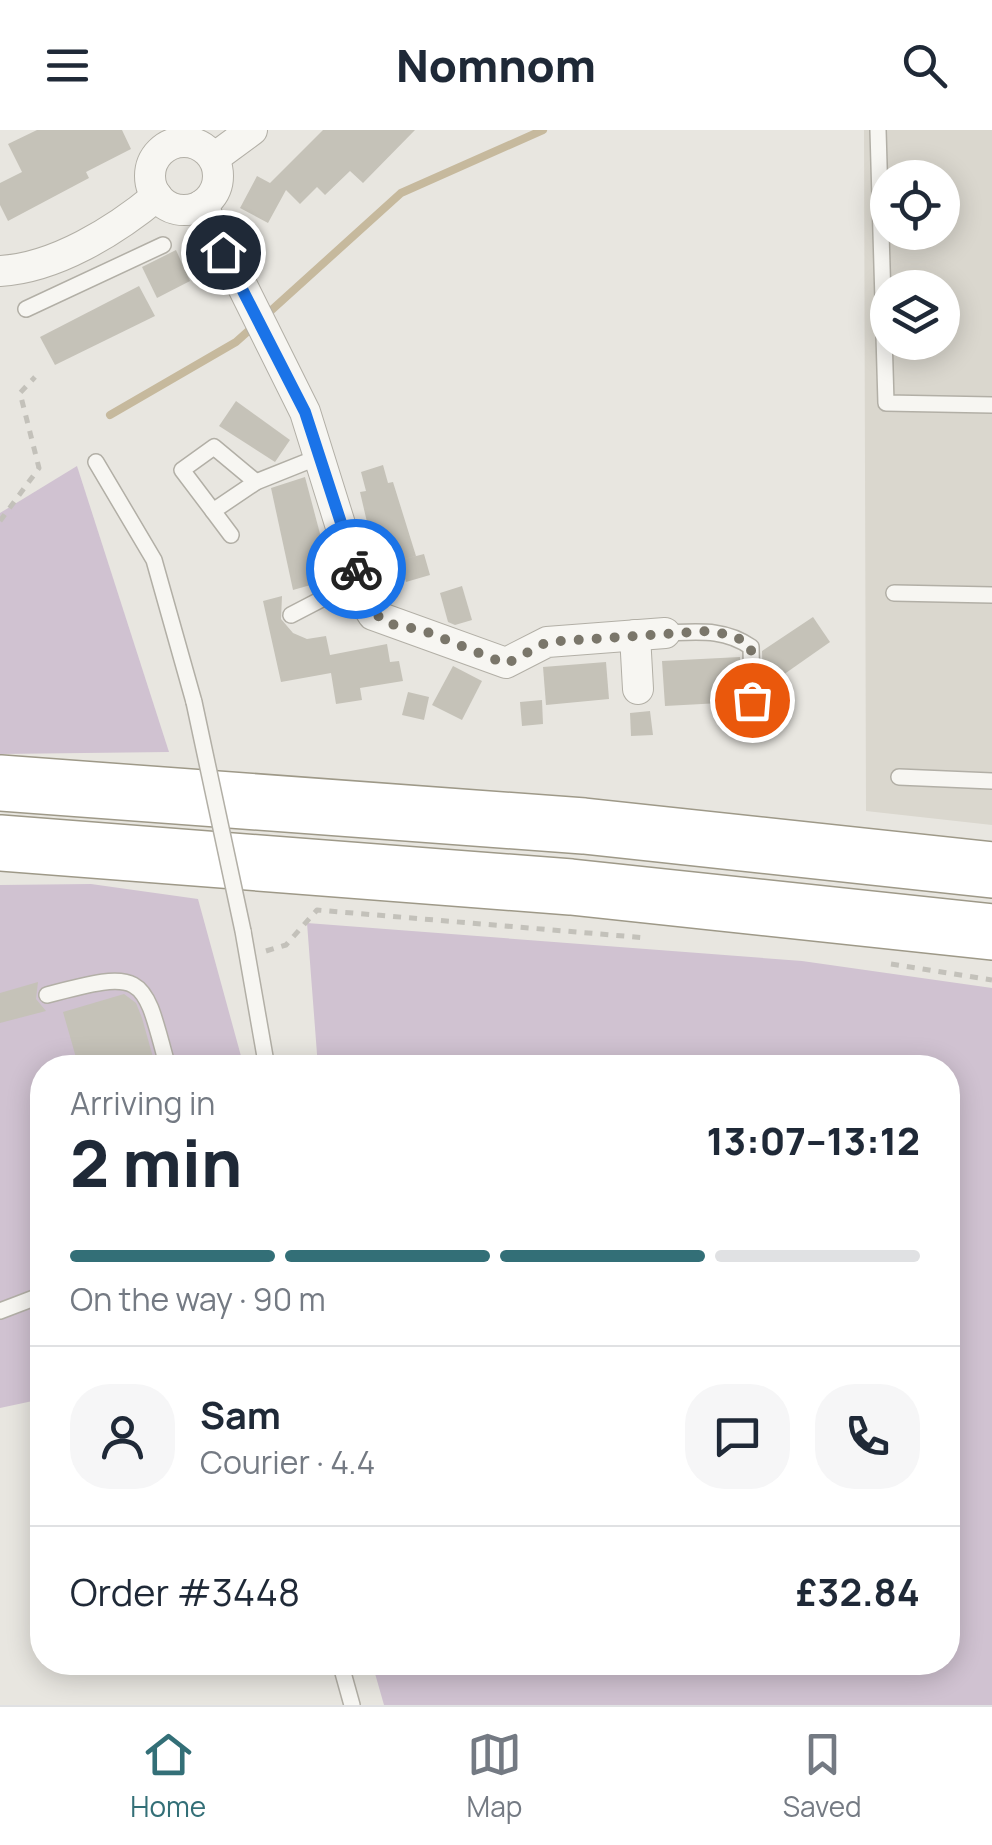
<!DOCTYPE html>
<html lang="en">
<head>
<meta charset="utf-8">
<style>
  body { margin:0; font-family:Manrope,sans-serif; background:#f6f6f7; color:#1f2937; height:100vh; display:flex; flex-direction:column; font-size:38px; white-space:nowrap }
  * { box-sizing:border-box; margin:0 }
  p { font-size:32px; color:#747a83 }
  .icon { flex:none; width:55px; height:55px; fill:none; stroke:currentColor; stroke-width:2; stroke-linecap:round; stroke-linejoin:round }
  .map { position:relative; flex:1; overflow:hidden }
  .side { position:absolute; left:30px; top:925px; width:930px; height:620px; display:flex; flex-direction:column; background:#fff; border-radius:40px; box-shadow:0 5px 25px #0003 }
  .side>* { flex:none }
  .tools { position:absolute; left:870px; top:30px; display:grid; gap:20px }
  .tools a { display:grid; place-items:center; width:90px; height:90px; border-radius:50%; background:#fff; box-shadow:0 5px 25px #0003; font-size:50px }
  .pin { position:absolute; display:grid; place-items:center; width:85px; height:85px; color:#fff; margin:-42px; border:5px solid #fff; border-radius:50%; box-shadow:0 2px 10px #0007 }
  .courier { position:absolute; display:grid; place-items:center; width:100px; height:100px; margin:-50px; border:8px solid #1a73e8; border-radius:50%; background:#fff; color:#222; box-shadow:0 2px 12px #0007 }
  .head em { font-style:normal; font-weight:800 }
  .head div { display:flex; flex-direction:column-reverse }
  .head { display:flex; align-items:center; justify-content:space-between; height:170px; padding:0 40px }
  h1 { font-size:65px; font-weight:800; line-height:75px }
  .bar { display:grid; grid-template-columns:repeat(4,1fr); gap:15px 10px; align-content:center; height:120px; padding:0 40px }
  .bar i { height:12px; border-radius:8px; background:#e0e1e3 }
  .bar .active { background:#336f77 }
  .bar p { grid-column:span 4 }
  .line { display:flex; align-items:center; gap:25px; padding:0 40px; border-top:2px solid #e0e1e3 }
  .line div { flex:1 }
  .round { display:grid; place-items:center; flex:none; width:105px; height:105px; border-radius:40px; background:#f6f6f7 }
  header { display:flex; justify-content:space-between; align-items:center; height:130px; padding:0 40px; background:#fff; font-size:45px; font-weight:800 }
  .tab-bar { display:flex; justify-content:space-around; align-items:center; height:140px; border-top:2px solid #e0e1e3; background:#fff; font-size:28px; color:#747a83 }
  .tab-bar a { display:grid; justify-items:center; gap:5px }
  .tab-bar .active { color:#336f77 }
  .map>svg:first-child { display:block }
  .built { fill:#dad7ce; fill-rule:evenodd }
  .green { fill:#d0c2d1 }
  .lines { fill:none; stroke-linecap:round; stroke-linejoin:round }
  .stream { stroke:#c6b99d; stroke-width:8 }
  .building { fill:#c5c2b8 }
  .lane-casing { stroke:#b2afa6; stroke-width:18 }
  .street-casing { stroke:#b2afa6; stroke-width:32 }
  .highway-casing { stroke:#9e9988; stroke-width:58 }
  .path { stroke:#c3c1ba; stroke-width:5; stroke-dasharray:8 8; stroke-linecap:butt }
  .lane { stroke:#f7f6f2; stroke-width:15 }
  .street { stroke:#f7f6f2; stroke-width:30 }
  .highway { stroke:#fff; stroke-width:55 }
  .lane-bridge-casing { stroke:#b2afa6; stroke-width:18; stroke-linecap:butt }
  .lane-bridge { stroke:#f7f6f2; stroke-width:15 }
  .done { stroke:#7a766a; stroke-width:10; stroke-dasharray:0 18 }
  .route { stroke:#1a73e8; stroke-width:12 }
</style>
</head>
<body>
<header><svg class="icon" aria-label="menu" viewBox="0 0 24 24"><path d="M4 6h16M4 12h16M4 18h16"/></svg>Nomnom<svg class="icon" aria-label="search" viewBox="0 0 24 24"><circle cx="10" cy="10" r="6"/><path d="M15 15l6 6"/></svg></header>
<div class="map">
<svg width="992" height="1575" viewBox="0 0 992 1575">
  <rect width="100%" height="100%" fill="#e8e6e0"/>
  <path class="built" d="M 864,0 L 992,0 L 992,695 L 866,681 ZM 888,48 L 942,48 L 942,102 L 888,102 ZM 888,158 L 942,158 L 942,212 L 888,212 Z"/>
  <g class="green">
    <path d="M 77,336 L 169,622 L 0,624 L 0,383 Z"/>
    <path d="M 91,754 L 198,769 L 244,937 L 42,938 L 42,1269 L 0,1278 L 0,755 Z"/>
    <path d="M 307,793 L 802,831 L 992,858 L 992,1575 L 384,1575 L 372,1533 L 948,1532 L 948,938 L 318,937 Z"/>
  </g>
  <g class="lines">
    <g class="stream">
      <path d="M 265,186 L 401,63 L 543,0"/>
      <path d="M 110,285 L 236,212 L 255,195"/>
    </g>
  </g>
  <g class="building">
    <path d="M 37,0 L 122,0 L 131,19 L 86,42 L 89,48 L 8,91 L 0,75 L 0,53 L 22,42 L 8,14 Z"/>
    <path d="M 323,0 L 415,0 L 363,53 L 350,41 L 325,65 L 317,57 L 300,74 L 286,60 L 268,93 L 240,78 L 257,46 L 270,53 Z"/>
    <path d="M 176,120 L 190,151 L 157,168 L 142,137 Z"/>
    <path d="M 139,156 L 155,186 L 55,235 L 40,207 Z"/>
    <path d="M 236,271 L 290,310 L 275,332 L 219,296 Z"/>
    <path d="M 383,335 L 388,353 L 393,352 L 416,426 L 401,430 L 424,424 L 430,445 L 406,452 L 400,431 L 382,436 L 377,417 L 373,418 L 360,362 L 366,361 L 361,342 Z"/>
    <path d="M 305,347 L 332,449 L 293,460 L 271,358 Z"/>
    <path d="M 462,456 L 472,490 L 455,495 L 448,492 L 440,463 Z"/>
    <path d="M 282,466 L 281,489 L 293,503 L 307,509 L 326,506 L 330,525 L 387,514 L 390,532 L 399,531 L 403,551 L 360,558 L 362,570 L 336,574 L 331,543 L 281,552 L 263,471 Z"/>
    <path d="M 813,487 L 830,512 L 763,559 L 762,521 Z"/>
    <path d="M 740,527 L 742,575 L 751,581 L 761,576 L 763,600 L 742,602 L 739,572 L 665,576 L 662,531 Z"/>
    <path d="M 606,532 L 609,569 L 546,575 L 543,537 Z"/>
    <path d="M 453,536 L 482,551 L 462,590 L 432,575 Z"/>
    <path d="M 408,562 L 429,567 L 424,590 L 402,585 Z"/>
    <path d="M 542,570 L 543,594 L 522,596 L 520,572 Z"/>
    <path d="M 650,581 L 653,605 L 631,606 L 630,583 Z"/>
    <path d="M 38,852 L 36,869 L 46,881 L 0,893 L 0,863 Z"/>
    <path d="M 124,864 L 136,873 L 142,888 L 156,938 L 79,938 L 63,882 Z"/>
  </g>
  <g class="lines">
    <defs>
      <g id="lane">
        <path d="M 878,0 L 886,273 L 992,275"/>
        <path d="M 26,179 L 163,115"/>
        <path d="M 96,332 L 154,430 L 194,572"/>
        <path d="M 213,381 L 182,340 L 214,317 L 256,352"/>
        <path d="M 231,405 L 213,381 L 256,352 L 321,326"/>
        <path d="M 894,463 L 992,465"/>
        <path d="M 291,485 L 341,459 L 360,454"/>
        <path d="M 665,503 C 697,502 724,498 751,517 L 752,570"/>
        <path d="M 899,647 L 992,651"/>
        <path d="M 243,801 L 267,938"/>
        <path d="M 47,865 C 147,838 143,845 168,938"/>
        <path d="M 0,1181 L 42,1165"/>
        <path d="M 340,1532 L 352,1575"/>
      </g>
      <g id="street">
        <circle cx="184" cy="46" r="34"/>
        <path d="M 214,28 L 252,0"/>
        <path d="M 202,75 L 305,282 L 364,471 L 373,485 L 506,533 L 547,512 L 665,503"/>
        <path d="M 0,141 C 55,138 115,101 157,66"/>
        <path d="M 635,505 L 638,559"/>
      </g>
      <g id="highway">
        <path d="M 0,653 L 584,696 L 992,740"/>
        <path d="M 0,713 L 571,757 L 992,802"/>
      </g>
    </defs>
    <use href="#lane" class="lane-casing"/>
    <use href="#street" class="street-casing"/>
    <use href="#highway" class="highway-casing"/>
    <g class="path">
      <path d="M 0,391 L 39,338 L 20,263 L 35,247"/>
      <path d="M 266,821 L 286,815 L 317,780 L 647,808"/>
      <path d="M 891,834 L 992,850"/>
    </g>
    <use href="#lane" class="lane"/>
    <use href="#street" class="street"/>
    <use href="#highway" class="highway"/>
    <defs>
      <path id="lane-bridge" d="M 194,572 L 243,801"/>
    </defs>
    <use href="#lane-bridge" class="lane-bridge-casing"/>
    <use href="#lane-bridge" class="lane-bridge"/>
  </g>
  <g class="lines">
    <path class="done" d="M 356,439 L 364,471 L 385,493 L 422,500 L 506,534 L 547,512 L 709,501 L 735,506 L 751,517 L 752,570"/>
    <path class="route" d="M 223,122 L 305,282 L 356,439"/>
  </g>
</svg>
<div class="tools">
<a><svg class="icon" aria-label="locate" viewBox="0 0 24 24"><circle cx="12" cy="12" r="6"/><path d="M12 2v4M12 18v4M2 12h4M18 12h4"/></svg></a>
<a><svg class="icon" aria-label="layers" viewBox="0 0 24 24"><path d="M12 4l9 5-9 5-9-5zM3 14l9 5 9-5"/></svg></a>
</div>
<div class="pin" style="left:752px;top:570px;background:#ea580c"><svg class="icon" aria-label="bag" viewBox="0 0 24 24"><path d="M5 8h14l-1 12H6zM9 8a3 3 0 0 1 6 0"/></svg></div>
<div class="pin" style="left:223px;top:122px;background:#1f2937"><svg class="icon" aria-label="home" viewBox="0 0 24 24"><path d="M3 11l9-7 9 7M6 9v11h12V9"/></svg></div>
<div class="courier" style="left:356px;top:439px"><svg class="icon" aria-label="bike" viewBox="0 0 24 24"><circle cx="6" cy="16" r="4"/><circle cx="18" cy="16" r="4"/><path d="M6 16l4-8h5l3 8M10 8l3 8H6M13 5h3"/></svg></div>
<section class="side">
<div class="head"><div><h1>2 min</h1><p>Arriving in</p></div><em>13:07–13:12</em></div>
<div class="bar"><i class="active"></i><i class="active"></i><i class="active"></i><i></i><p>On the way · 90 m</p></div>
<div class="line" style="height:180px"><a class="round"><svg class="icon" aria-label="person" viewBox="0 0 24 24"><circle cx="12" cy="8" r="4"/><path d="M4 21q1-7 8-7t8 7"/></svg></a><div><b>Sam</b><p>Courier · 4.4</p></div><a class="round"><svg class="icon" aria-label="chat" viewBox="0 0 24 24"><path d="M4 5h16v11H9l-5 4z"/></svg></a><a class="round"><svg class="icon" aria-label="phone" viewBox="0 0 24 24"><path d="M5 4h4l2 5-3 2q2 4 5 5l2-3 5 2v4C11 20 4 13 5 4z"/></svg></a></div>
<div class="line" style="height:130px"><div>Order #3448</div><b>£32.84</b></div>
</section>
</div>
<nav class="tab-bar">
<a class="active"><svg class="icon" aria-label="home" viewBox="0 0 24 24"><path d="M3 11l9-7 9 7M6 9v11h12V9"/></svg>Home</a>
<a><svg class="icon" aria-label="map" viewBox="0 0 24 24"><path d="M3 6l6-2 6 2 6-2v14l-6 2-6-2-6 2zM9 4v14M15 6v14"/></svg>Map</a>
<a><svg class="icon" aria-label="saved" viewBox="0 0 24 24"><path d="M7 4h10v16l-5-4-5 4z"/></svg>Saved</a>
</nav>
</body>
</html>
